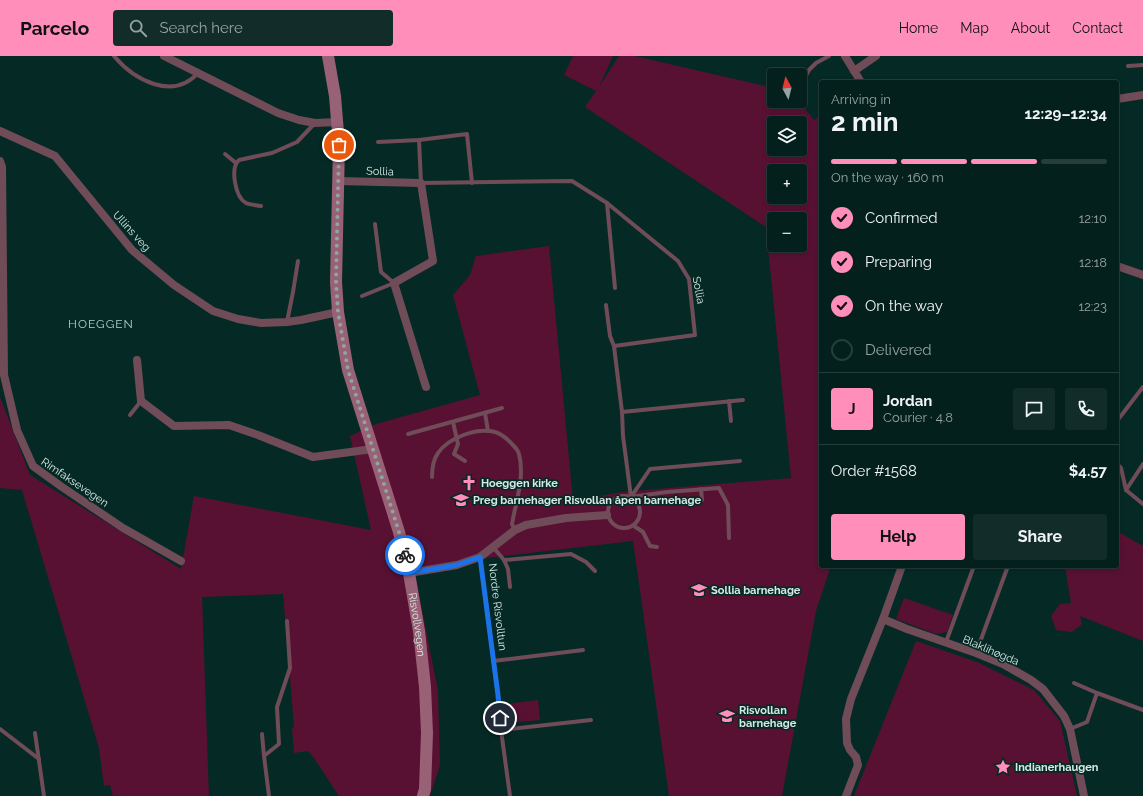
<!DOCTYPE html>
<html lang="en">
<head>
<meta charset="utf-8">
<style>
  body { margin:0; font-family:Raleway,sans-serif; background:#122d29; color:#f1f3f6; height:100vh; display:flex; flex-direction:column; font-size:15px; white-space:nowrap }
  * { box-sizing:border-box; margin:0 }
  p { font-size:13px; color:#97a3a3 }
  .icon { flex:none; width:22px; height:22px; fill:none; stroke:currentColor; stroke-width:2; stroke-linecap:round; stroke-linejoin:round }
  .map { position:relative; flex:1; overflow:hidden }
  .details { position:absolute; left:819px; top:24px; width:300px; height:488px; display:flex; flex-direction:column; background:#04201c; border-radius:4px; box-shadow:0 2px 6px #0003,0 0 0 1px #253e3b }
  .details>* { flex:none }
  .needle { width:26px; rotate:353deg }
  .tools { position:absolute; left:767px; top:12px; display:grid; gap:8px }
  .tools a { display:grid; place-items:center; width:40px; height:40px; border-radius:4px; background:#04201c; box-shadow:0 2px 6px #0003,0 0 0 1px #253e3b; font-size:20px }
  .pin { position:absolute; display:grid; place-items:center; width:34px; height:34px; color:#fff; margin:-17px; border:2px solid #fff; border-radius:50%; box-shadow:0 1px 4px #0007 }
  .courier { position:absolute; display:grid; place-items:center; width:40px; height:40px; margin:-20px; border:3px solid #1a73e8; border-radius:50%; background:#fff; color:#222; box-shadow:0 1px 5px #0007 }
  .overview em { font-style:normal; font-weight:700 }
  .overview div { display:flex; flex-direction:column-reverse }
  .overview { display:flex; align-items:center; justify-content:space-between; height:68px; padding:0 12px }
  h1 { font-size:26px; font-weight:700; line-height:30px }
  .bar { display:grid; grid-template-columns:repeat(4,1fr); gap:6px 4px; align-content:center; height:48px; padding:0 12px }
  .bar i { height:5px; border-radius:3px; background:#253e3b }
  .bar .current { background:#ff8ebb }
  .bar p { grid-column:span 4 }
  .line { display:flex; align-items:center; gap:10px; padding:0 12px; border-top:1px solid #253e3b }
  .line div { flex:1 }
  .round { display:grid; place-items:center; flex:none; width:42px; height:42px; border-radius:4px; background:#122d29 }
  ol { padding:0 12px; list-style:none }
  li { display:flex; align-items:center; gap:12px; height:44px }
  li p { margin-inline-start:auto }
  li .icon { padding:4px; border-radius:50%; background:#ff8ebb; color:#111; stroke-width:4 }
  li:last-child { color:#97a3a3 }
  li i { width:22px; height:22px; border:2px solid #253e3b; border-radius:50% }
  .action { display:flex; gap:8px; margin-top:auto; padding:8px 12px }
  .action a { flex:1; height:46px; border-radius:4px; background:#ff8ebb; color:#111; font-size:16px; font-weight:700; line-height:46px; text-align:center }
  .action a+a { background:#122d29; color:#f1f3f6 }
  header { display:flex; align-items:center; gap:24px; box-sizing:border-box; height:56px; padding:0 20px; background:#ff8ebb; color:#111 }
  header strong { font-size:19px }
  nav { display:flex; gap:22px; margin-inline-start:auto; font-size:14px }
  .search { width:280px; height:36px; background:#122d29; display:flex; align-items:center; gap:10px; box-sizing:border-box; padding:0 14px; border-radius:4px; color:#97a3a3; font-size:15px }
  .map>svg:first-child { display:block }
  .green { fill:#581133; fill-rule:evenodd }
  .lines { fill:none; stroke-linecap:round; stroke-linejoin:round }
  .lane { stroke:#6f4c58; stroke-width:4 }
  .street { stroke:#6f4c58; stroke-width:8 }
  .secondary { stroke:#996176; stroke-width:12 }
  .done { stroke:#8da6a2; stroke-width:4; stroke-dasharray:0 7.2 }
  .route { stroke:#1a73e8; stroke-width:5 }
  .labels { text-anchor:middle; stroke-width:3.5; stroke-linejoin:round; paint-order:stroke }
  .street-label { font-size:11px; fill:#d6e9e5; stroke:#052a25 }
  .poi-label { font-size:11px; font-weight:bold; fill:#d6e9e5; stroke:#052a25; text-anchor:start }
  .neighbourhood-label { font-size:12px; letter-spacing:1px; fill:#abd2cb; stroke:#052a25 }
</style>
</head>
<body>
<header>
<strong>Parcelo</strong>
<div class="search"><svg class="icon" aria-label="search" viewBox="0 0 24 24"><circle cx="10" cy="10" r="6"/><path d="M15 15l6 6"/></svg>Search here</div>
<nav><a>Home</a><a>Map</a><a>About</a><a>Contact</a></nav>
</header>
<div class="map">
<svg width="1143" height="740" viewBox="0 0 1143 740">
  <rect width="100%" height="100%" fill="#052a25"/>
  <g class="green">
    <path d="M 573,0 L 613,0 L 599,31 L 619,0 L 634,0 L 774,32 L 774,45 L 799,45 L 814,64 L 821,59 L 821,510 L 831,510 L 816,555 L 782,740 L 669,740 L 633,485 L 478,503 L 415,518 L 438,635 L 440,709 L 430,740 L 339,740 L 314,702 L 308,695 L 294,697 L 292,672 L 294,671 L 283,538 L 202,541 L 209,740 L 113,740 L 110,729 L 104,730 L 99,692 L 22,434 L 0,432 L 0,341 L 30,419 L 181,513 L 194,440 L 371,474 L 350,380 L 376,368 L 480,339 L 453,239 L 470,219 L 476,200 L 549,190 L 573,445 L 621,436 L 791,422 L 766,171 L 585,51 L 596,35 L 564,19 ZM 774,67 L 800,67 L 800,93 L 774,93 ZM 774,115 L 800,115 L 800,141 L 774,141 ZM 774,163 L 800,163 L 800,189 L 774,189 Z"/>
    <path d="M 1117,475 L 1143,490 L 1143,585 L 1080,560 L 1082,568 L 1072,576 L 1056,574 L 1051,560 L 1060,548 L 1071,547 L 1065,510 L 1117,510 Z"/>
    <path d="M 904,542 L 953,559 L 947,576 L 936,578 L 896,563 Z"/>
    <path d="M 916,585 L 977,606 L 1034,634 L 1060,665 L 1077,740 L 854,740 Z"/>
    <path d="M 538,644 L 540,664 L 509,667 L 507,648 Z"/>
  </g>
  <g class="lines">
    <g class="lane">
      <path d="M 114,0 C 134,24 173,45 198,17"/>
      <path d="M 1128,10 L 1143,9"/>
      <path d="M 802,27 L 809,14 L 816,7 L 829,0"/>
      <path d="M 419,84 L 421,127 L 572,125 L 607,147 L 678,205 L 689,223 L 695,279 L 614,290"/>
      <path d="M 378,86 L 419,84 L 467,78 L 472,127"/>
      <path d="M 225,98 L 236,107"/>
      <path d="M 607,147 L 615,232"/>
      <path d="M 261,150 C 257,149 250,149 246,147 C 235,141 230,112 239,104 L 272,97 L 297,86 L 315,67"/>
      <path d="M 362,240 L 394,227 L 381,216 L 375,168"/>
      <path d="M 606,249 L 610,280 L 614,290 L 622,356 L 623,380 L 631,441"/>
      <path d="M 287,266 L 293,236 L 298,205"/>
      <path d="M 729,345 L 731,365"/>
      <path d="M 622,356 L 743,344"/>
      <path d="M 485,357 L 488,375"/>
      <path d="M 130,359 L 141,345"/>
      <path d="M 1117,365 L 1143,331"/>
      <path d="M 453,366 L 458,388 L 454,398 L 465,405"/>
      <path d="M 408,378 L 502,352"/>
      <path d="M 1117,408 L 1121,412 L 1126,434 L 1143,448"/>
      <path d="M 432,421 C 432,412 433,404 438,397 C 448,382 477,371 495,376 C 503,378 507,383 512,388 C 515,391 518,394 519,398 C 525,421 516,445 512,468 L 515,474"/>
      <path d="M 701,433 L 702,444"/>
      <path d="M 1126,434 L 1143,408"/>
      <circle cx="624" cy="456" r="16"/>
      <path d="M 631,441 L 667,436 L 719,432 L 728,449 L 729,482"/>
      <path d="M 631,441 L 650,413 L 740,405"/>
      <path d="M 634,470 L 643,476 L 650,490 L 657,491"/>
      <path d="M 493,491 L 504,504 L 571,498 L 586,506 L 595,515"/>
      <path d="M 480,501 L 498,639 L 501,674 L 510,740"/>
      <path d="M 504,504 L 508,513 L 510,531"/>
      <path d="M 946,586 L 974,510"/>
      <path d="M 976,597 L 1008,510"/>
      <path d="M 493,605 L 583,594"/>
      <path d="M 1097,637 L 1143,654"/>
      <path d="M 0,673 L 39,703"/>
      <path d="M 1070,673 L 1087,666 L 1097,637 L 1074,627"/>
      <path d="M 501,674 L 591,664"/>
      <path d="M 35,677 L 44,740"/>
      <path d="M 262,678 L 264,700"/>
      <path d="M 269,740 L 264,700 L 279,688 L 277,651 L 290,612 L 287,565"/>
    </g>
    <g class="street">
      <path d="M 164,0 L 278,57 L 299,64 L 315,67 L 338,66"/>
      <path d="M 845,0 L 861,26"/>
      <path d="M 854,15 L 876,0"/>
      <path d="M 1117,43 L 1143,39"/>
      <path d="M 0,75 L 55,100 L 132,194 L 174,229 L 213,255 L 238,263 L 261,267 L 287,266 L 301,264 L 338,256"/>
      <path d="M 0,105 L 2,111 L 4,319 L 17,374 L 33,410 L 62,431 L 123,472 L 181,505"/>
      <path d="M 339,125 L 421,127 L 433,205 L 394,227 L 426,331"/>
      <path d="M 1117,210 L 1143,219"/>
      <path d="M 137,304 L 141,345 L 174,370 L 229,369 L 258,379 L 313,401 L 373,393"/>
      <path d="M 902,510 L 883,563 L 907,573 L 976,597 L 1003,608 L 1031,624 L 1043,633 L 1064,660 L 1070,673 L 1084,740"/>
      <path d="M 409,517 L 457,509 L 480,501 L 515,474 L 526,469 L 566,462 L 607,459"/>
      <path d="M 846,740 L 858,709 L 856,701 L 850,694 L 847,687 L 846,663 L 851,643 L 883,563"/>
    </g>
    <path class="secondary" id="s1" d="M 328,0 L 335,40 L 339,89 L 336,226 L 338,256 L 348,314 L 399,476 L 409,517 L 419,575 L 425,631 L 427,677 L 425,733 L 423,740"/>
  </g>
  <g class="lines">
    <path class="done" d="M 339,89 L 336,226 L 338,256 L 348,314 L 399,476 L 405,499"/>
    <path class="route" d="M 405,499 L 409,517 L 457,509 L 480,501 L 498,639 L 500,662"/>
  </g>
  <defs>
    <symbol id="church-bare" viewBox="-9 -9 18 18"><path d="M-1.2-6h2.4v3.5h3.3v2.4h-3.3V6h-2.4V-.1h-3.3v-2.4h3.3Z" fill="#ff8ebb" stroke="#052a25" stroke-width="2.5" paint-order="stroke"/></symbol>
    <symbol id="school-bare" viewBox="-9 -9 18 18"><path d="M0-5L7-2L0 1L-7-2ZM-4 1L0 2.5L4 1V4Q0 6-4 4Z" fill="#ff8ebb" stroke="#052a25" stroke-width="2.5" paint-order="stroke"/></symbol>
    <symbol id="sight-bare" viewBox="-9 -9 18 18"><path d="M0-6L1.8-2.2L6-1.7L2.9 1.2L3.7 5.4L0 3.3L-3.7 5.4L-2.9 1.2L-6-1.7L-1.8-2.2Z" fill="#ff8ebb" stroke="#052a25" stroke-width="2.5" paint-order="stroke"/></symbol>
  </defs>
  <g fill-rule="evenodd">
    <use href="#church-bare" x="458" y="416" width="22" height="22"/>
    <use href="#school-bare" x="450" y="433" width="22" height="22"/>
    <use href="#school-bare" x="688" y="523" width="22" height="22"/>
    <use href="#school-bare" x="716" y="649" width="22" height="22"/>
    <use href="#sight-bare" x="992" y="700" width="22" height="22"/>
  </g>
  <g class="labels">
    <g class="street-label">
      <text transform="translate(380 115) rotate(2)" y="4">Sollia</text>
      <text transform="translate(132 175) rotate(48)" y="4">Ullins veg</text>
      <text transform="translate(699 234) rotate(79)" y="4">Sollia</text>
      <text transform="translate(75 426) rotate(34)" y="4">Rimfaksevegen</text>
      <text transform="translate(498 551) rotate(83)" y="4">Nordre Risvolltun</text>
      <text dy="4" stroke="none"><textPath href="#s1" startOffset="580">Risvollvegen</textPath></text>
      <text transform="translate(991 594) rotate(23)" y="4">Blaklihøgda</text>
    </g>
    <g class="poi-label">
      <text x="481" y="431">Hoeggen kirke</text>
      <text x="473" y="448">Preg barnehager Risvollan åpen barnehage</text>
      <text x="711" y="538">Sollia barnehage</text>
      <text x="739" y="658">Risvollan<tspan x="739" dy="13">barnehage</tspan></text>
      <text x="1015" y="715">Indianerhaugen</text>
    </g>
    <g class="neighbourhood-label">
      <text x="101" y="272">HOEGGEN</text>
    </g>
  </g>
</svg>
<div class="tools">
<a><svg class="needle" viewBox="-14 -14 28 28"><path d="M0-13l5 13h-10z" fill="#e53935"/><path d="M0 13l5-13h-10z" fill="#97a3a3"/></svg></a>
<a><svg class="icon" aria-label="layers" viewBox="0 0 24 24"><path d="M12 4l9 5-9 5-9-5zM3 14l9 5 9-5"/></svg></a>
<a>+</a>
<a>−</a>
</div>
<div class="pin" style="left:339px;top:89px;background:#ea580c"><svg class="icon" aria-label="bag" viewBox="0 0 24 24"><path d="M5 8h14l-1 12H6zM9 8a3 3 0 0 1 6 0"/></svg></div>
<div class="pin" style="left:500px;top:662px;background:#1f2937"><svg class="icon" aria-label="home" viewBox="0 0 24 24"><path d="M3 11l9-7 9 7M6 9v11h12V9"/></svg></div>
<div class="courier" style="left:405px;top:499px"><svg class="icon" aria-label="bike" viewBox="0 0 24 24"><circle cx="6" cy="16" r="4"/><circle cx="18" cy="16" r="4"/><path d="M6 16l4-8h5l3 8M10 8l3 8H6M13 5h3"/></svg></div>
<section class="details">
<div class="overview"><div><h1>2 min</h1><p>Arriving in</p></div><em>12:29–12:34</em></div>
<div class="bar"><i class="current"></i><i class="current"></i><i class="current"></i><i></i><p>On the way · 160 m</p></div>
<ol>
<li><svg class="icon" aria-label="check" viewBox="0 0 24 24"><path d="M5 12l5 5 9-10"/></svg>Confirmed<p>12:10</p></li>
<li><svg class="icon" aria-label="check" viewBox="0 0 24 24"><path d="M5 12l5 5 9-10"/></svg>Preparing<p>12:18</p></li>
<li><svg class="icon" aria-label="check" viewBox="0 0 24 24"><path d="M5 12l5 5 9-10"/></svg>On the way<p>12:23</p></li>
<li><i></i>Delivered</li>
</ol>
<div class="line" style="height:72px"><b class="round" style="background:#ff8ebb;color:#111">J</b><div><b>Jordan</b><p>Courier · 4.8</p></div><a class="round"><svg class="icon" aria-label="chat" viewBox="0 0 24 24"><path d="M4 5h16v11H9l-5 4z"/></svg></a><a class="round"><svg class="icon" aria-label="phone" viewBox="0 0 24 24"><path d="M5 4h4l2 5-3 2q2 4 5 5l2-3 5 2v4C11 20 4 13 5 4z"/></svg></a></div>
<div class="line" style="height:52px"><div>Order #1568</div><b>$4.57</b></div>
<div class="action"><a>Help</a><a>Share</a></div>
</section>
</div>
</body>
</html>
